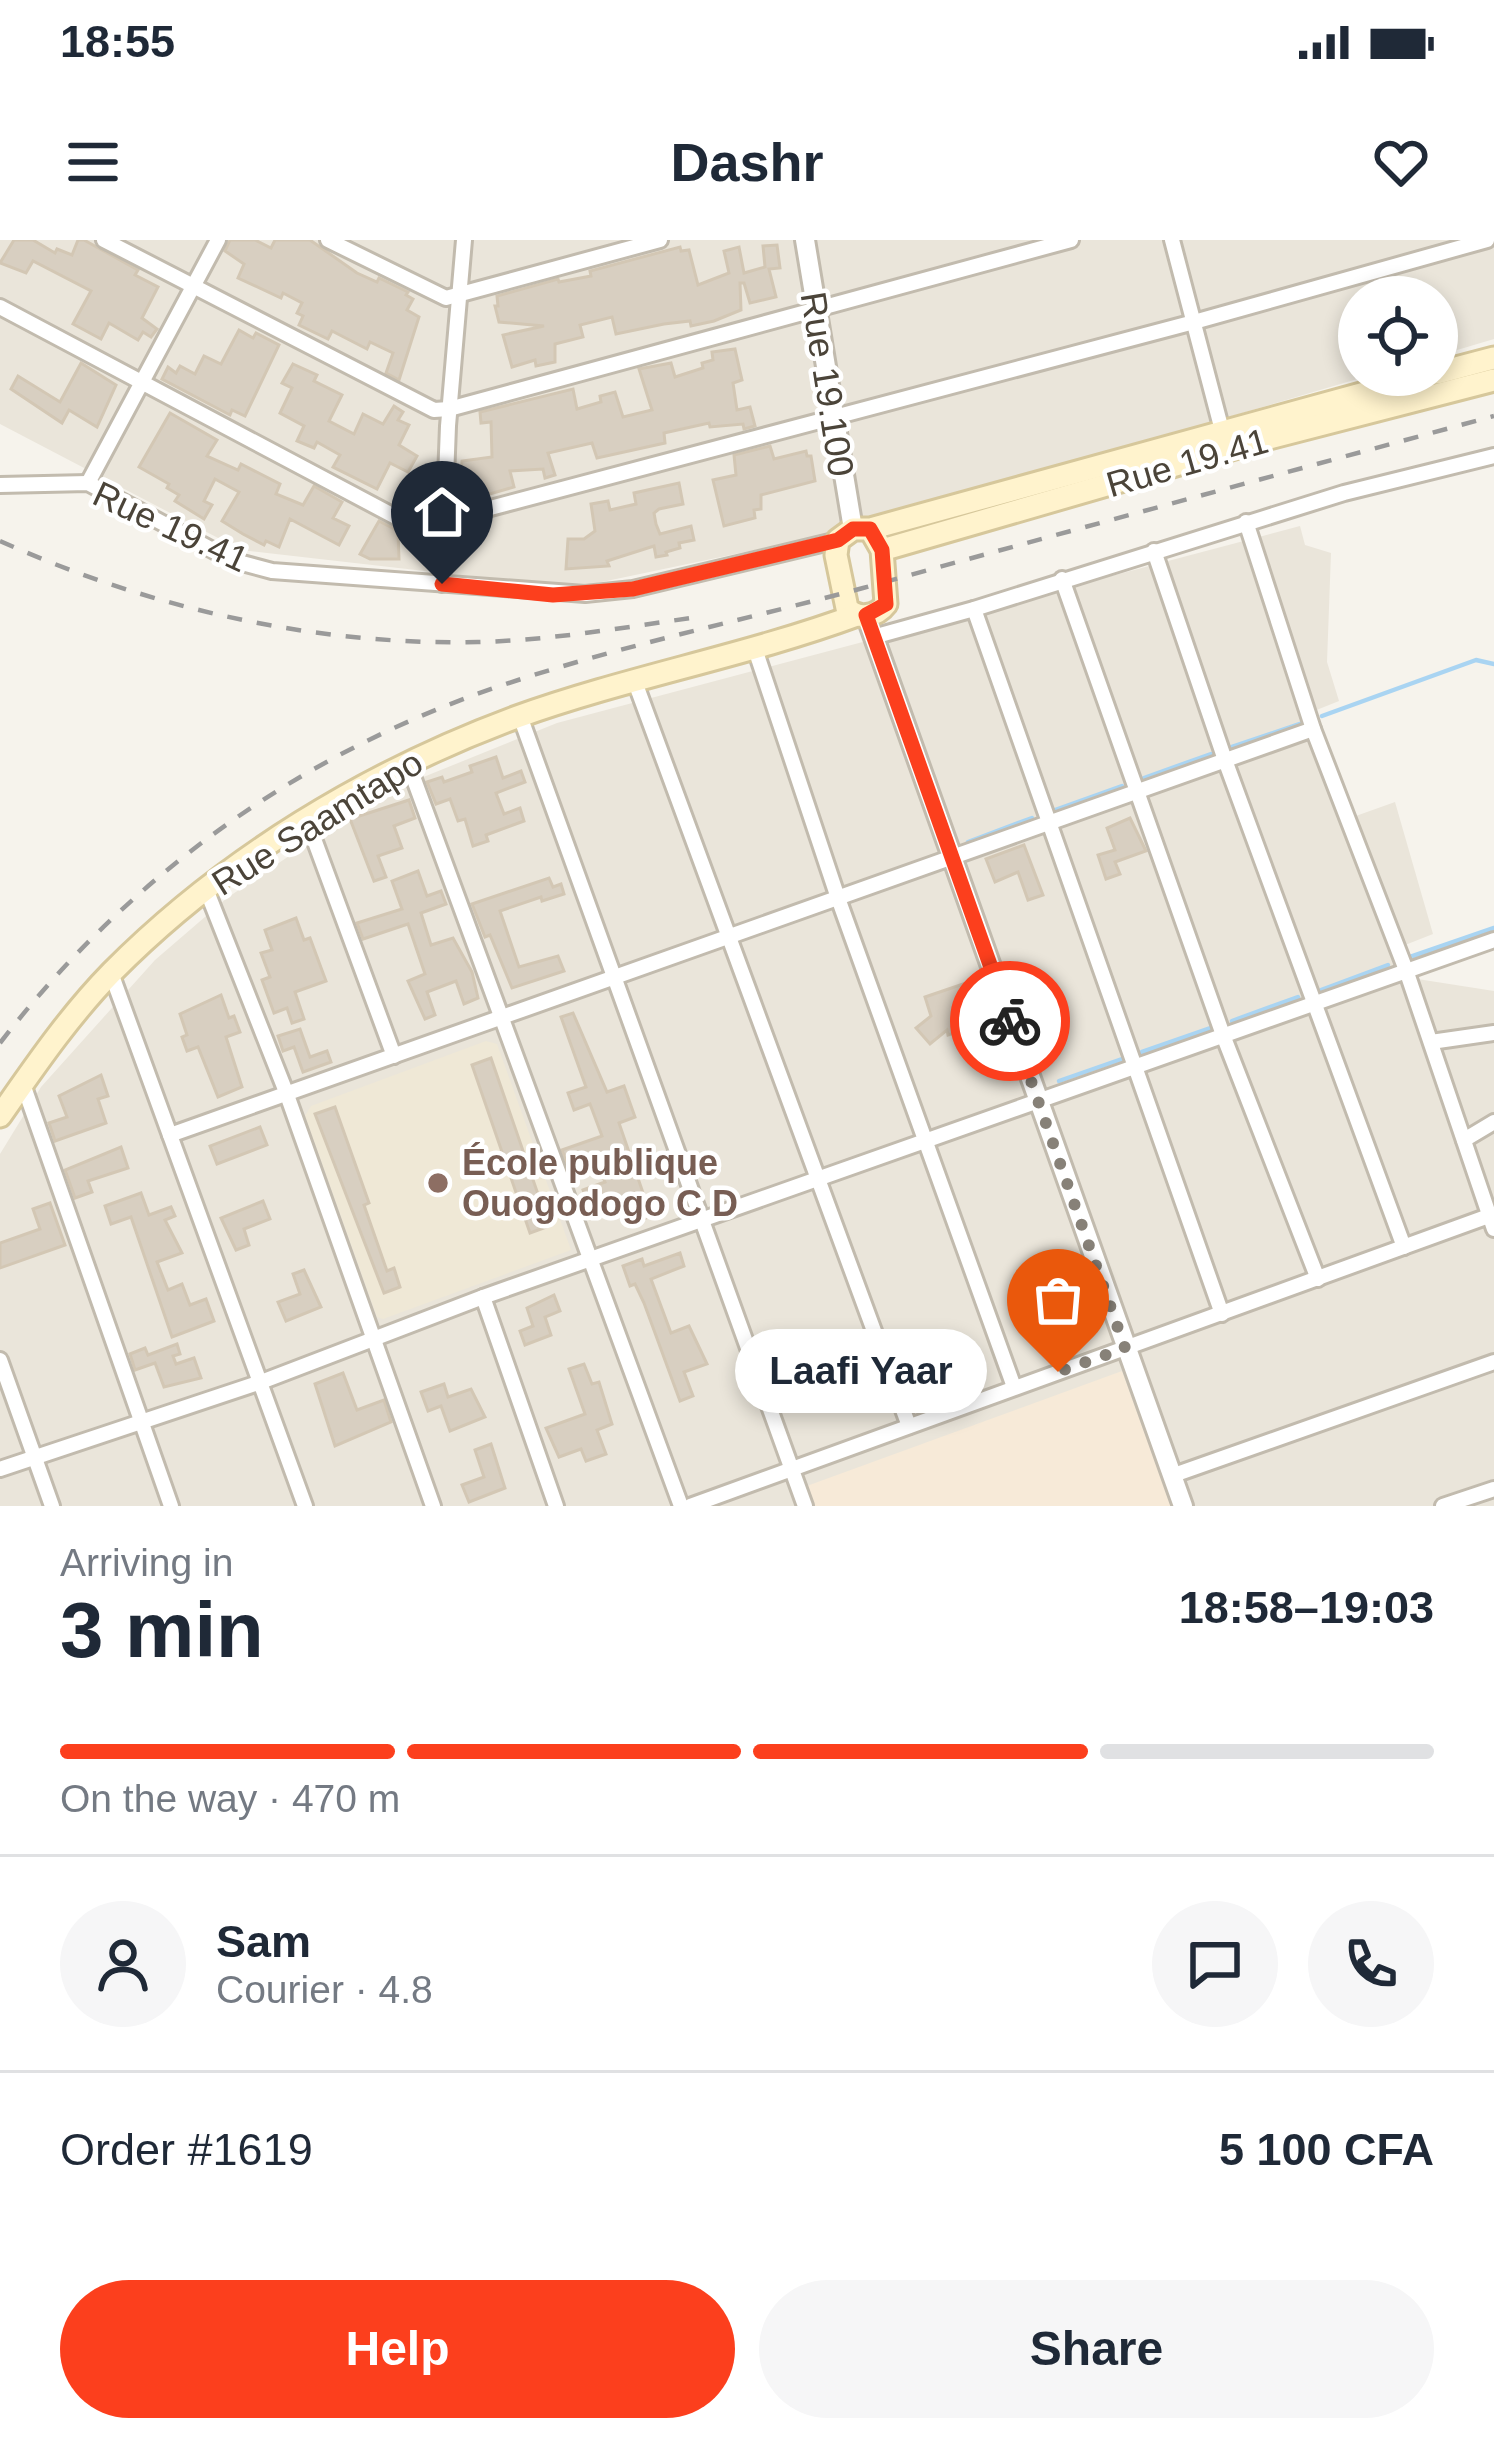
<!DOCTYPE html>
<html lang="en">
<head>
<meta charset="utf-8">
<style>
  body { margin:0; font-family:Arial,sans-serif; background:#f6f6f7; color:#1f2937; height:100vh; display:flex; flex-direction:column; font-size:45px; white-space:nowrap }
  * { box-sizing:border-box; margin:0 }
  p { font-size:39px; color:#747a83 }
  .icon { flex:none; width:66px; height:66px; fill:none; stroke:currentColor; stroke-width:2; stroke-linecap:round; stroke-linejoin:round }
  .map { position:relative; height:1266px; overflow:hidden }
  .sheet { display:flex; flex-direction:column; background:#fff; flex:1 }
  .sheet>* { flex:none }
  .fabs { position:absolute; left:1338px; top:36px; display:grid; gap:24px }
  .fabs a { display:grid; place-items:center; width:120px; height:120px; border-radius:50%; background:#fff; box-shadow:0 6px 18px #0003; font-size:60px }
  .pin { position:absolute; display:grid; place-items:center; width:102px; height:102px; color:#fff; margin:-123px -51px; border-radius:50% 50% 50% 0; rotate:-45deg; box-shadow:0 0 12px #0007 }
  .pin .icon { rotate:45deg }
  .courier { position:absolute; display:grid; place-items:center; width:120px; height:120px; margin:-60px; border:9px solid #fc3f1d; border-radius:50%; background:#fff; color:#222; box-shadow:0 3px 15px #0007 }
  .bubble { position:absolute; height:84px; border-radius:42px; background:#fff; box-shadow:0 6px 18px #0003; font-size:39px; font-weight:800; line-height:84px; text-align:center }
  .overview em { font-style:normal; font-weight:800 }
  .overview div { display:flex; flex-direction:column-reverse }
  .overview { display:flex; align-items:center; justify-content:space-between; height:204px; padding:0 60px }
  h1 { font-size:78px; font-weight:800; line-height:90px }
  .bar { display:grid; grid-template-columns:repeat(4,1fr); gap:18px 12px; align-content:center; height:144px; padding:0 60px }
  .bar i { height:15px; border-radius:9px; background:#e0e1e3 }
  .bar .active { background:#fc3f1d }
  .bar p { grid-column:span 4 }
  .line { display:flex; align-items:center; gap:30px; padding:0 60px; border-top:3px solid #e0e1e3 }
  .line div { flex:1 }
  .round { display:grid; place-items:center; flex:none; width:126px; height:126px; border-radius:63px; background:#f6f6f7 }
  .primary-button { display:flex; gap:24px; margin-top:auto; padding:24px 60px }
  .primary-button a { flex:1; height:138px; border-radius:72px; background:#fc3f1d; color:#fff; font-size:48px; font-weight:800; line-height:138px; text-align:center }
  .primary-button a+a { background:#f6f6f7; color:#1f2937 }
  .status { display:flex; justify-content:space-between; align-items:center; height:84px; padding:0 60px; background:#fff; direction:ltr }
  .status svg { height:33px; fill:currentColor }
  header { display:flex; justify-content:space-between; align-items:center; height:156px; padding:0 60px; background:#fff; font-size:54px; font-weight:800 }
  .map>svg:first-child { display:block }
  .residential { fill:#eae5da }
  .commercial { fill:#f7ead8 }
  .education { fill:#efe8d6 }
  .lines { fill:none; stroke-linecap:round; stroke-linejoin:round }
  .stream { stroke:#a9d4f2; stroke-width:4.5 }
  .building { fill:#d8cfc1; stroke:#d3c7b4; stroke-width:3 }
  .minor-casing { stroke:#c2bbae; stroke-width:20 }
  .tertiary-casing { stroke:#c2bbae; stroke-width:24 }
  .secondary-casing { stroke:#d6c79b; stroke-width:27 }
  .minor { stroke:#fff; stroke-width:14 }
  .tertiary { stroke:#fff; stroke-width:18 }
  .secondary { stroke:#fff3cd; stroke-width:21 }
  .rail { stroke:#9a9a9a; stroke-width:4.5; stroke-dasharray:15 15; stroke-linecap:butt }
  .done { stroke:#878178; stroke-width:12; stroke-dasharray:0 21.6 }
  .route { stroke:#fc3f1d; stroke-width:15 }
  .education-dot { fill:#8d6e63; stroke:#fff; stroke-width:4.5 }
  .labels { text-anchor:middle; stroke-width:9; stroke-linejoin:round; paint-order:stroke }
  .street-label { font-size:36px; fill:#4b4439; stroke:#fff }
  .education-label { font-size:36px; font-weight:bold; fill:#785e54; stroke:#fff; text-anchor:start }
</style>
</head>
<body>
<div class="status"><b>18:55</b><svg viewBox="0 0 49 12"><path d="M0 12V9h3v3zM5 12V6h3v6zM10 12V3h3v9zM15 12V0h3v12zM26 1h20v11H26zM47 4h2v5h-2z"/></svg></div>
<header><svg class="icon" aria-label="menu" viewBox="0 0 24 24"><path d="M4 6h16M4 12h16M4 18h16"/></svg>Dashr<svg class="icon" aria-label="heart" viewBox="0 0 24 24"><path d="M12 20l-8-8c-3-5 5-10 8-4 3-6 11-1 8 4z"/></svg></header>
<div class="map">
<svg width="1494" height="1266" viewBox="0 0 1494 1266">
  <rect width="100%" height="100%" fill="#f6f3ec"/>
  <g class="residential">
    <path d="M 0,0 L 1494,0 L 1494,99 L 1437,116 L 1437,57 L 1359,57 L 1359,135 L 1371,135 L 831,294 L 573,348 L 241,310 L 0,184 Z"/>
    <path d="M 1300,286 L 1305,305 L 1331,313 L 1327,422 L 1339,461 L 1314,471 L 1353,577 L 1395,562 L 1433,694 L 1400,707 L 1411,738 L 1494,751 L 1494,1266 L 0,1266 L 0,914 L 41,847 L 155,720 L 227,658 L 326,591 L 421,538 L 557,483 Z"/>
  </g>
  <path class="commercial" d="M 1122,1131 L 1171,1266 L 811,1266 L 804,1247 Z"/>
  <path class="education" d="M 486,801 L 497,804 L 571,1010 L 383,1079 L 377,1077 L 305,876 L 311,866 Z"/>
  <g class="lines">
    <g class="stream">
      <path d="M 1322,476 L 1476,420 L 1494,424"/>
      <path d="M 1232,507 L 1300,484"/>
      <path d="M 1144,538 L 1211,514"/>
      <path d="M 1055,570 L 1122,546"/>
      <path d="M 968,602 L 1032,578"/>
      <path d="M 1410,717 L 1494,688"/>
      <path d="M 1321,750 L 1388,725"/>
      <path d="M 1232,781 L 1298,757"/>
      <path d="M 1142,812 L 1211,788"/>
      <path d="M 1059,841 L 1122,819"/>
    </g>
  </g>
  <g class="building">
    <path d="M 14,0 L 33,0 L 55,13 L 57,9 L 72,15 L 78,0 L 84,0 L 138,30 L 135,35 L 158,47 L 142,78 L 157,89 L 151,97 L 143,92 L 138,100 L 109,83 L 101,99 L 73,84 L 91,51 L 33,21 L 26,33 L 0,23 Z"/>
    <path d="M 230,0 L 255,0 L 271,8 L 275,0 L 310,0 L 357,33 L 377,42 L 379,38 L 408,52 L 406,55 L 413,59 L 407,70 L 419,77 L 399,140 L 386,133 L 393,113 L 370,102 L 367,109 L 332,91 L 328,99 L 299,85 L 303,76 L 297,73 L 302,63 L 283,53 L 281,58 L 238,38 L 244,24 L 225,11 Z"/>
    <path d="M 777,5 L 780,28 L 769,29 L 776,57 L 750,63 L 744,43 L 740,43 L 741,70 L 714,81 L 691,86 L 690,81 L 664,84 L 616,94 L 612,77 L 580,85 L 583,97 L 555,104 L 555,122 L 536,126 L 535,120 L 512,127 L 503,95 L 544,86 L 499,82 L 495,66 L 498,66 L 497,56 L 558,39 L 559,42 L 591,36 L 590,31 L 680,7 L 681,11 L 689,10 L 698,45 L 729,33 L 724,11 L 739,7 L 744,33 L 765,27 L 763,6 Z"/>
    <path d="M 239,90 L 253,98 L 256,93 L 279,105 L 245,176 L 232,170 L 230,175 L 162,139 L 168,127 L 176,133 L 180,126 L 195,134 L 204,116 L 221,124 Z"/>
    <path d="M 735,109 L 742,140 L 733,143 L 737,170 L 750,167 L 755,186 L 744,189 L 743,184 L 710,187 L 709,183 L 664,193 L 665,203 L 597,218 L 592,203 L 548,213 L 555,235 L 545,238 L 543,229 L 510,231 L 514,247 L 483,256 L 481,248 L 460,247 L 462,221 L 492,217 L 491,182 L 481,183 L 480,172 L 573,149 L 577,169 L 601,162 L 600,156 L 615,152 L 623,177 L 652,170 L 639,129 L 671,123 L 675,137 L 703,128 L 702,123 L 713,120 L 712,112 Z"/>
    <path d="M 81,123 L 116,145 L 97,187 L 69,170 L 62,183 L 11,149 L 18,136 L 60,162 Z"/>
    <path d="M 293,124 L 317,135 L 314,141 L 342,155 L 329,181 L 354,194 L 363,174 L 383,184 L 394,166 L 403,172 L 398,180 L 409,185 L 399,205 L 417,216 L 408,232 L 390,223 L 377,249 L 333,227 L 340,215 L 317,202 L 314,208 L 297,201 L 304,186 L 280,173 L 292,148 L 282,143 Z"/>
    <path d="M 170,173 L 217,200 L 207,216 L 238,230 L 241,224 L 280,244 L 276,254 L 303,265 L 314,246 L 342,262 L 333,278 L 349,286 L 339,305 L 290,279 L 279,307 L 266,301 L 264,305 L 243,294 L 222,281 L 239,252 L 215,239 L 204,261 L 212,265 L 204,279 L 175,261 L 179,255 L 167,248 L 169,244 L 139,227 Z"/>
    <path d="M 770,206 L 774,219 L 806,211 L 807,216 L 811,216 L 815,241 L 761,255 L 761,269 L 754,270 L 755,278 L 724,286 L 713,240 L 736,235 L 734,215 Z"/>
    <path d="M 679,243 L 683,264 L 659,269 L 654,273 L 656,284 L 660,294 L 691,286 L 694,300 L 679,303 L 680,308 L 666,312 L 667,315 L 656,317 L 654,306 L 607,321 L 609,326 L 566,329 L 568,299 L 584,299 L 595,291 L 591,264 L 608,261 L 610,270 L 636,264 L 634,253 Z"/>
    <path d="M 379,281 L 398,291 L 399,319 L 370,319 L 360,314 Z"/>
    <path d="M 496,517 L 503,538 L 521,531 L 525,542 L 496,553 L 504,574 L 520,568 L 524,581 L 486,595 L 488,601 L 473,606 L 465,579 L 458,581 L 450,559 L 436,564 L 427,542 L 442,537 L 444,542 L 472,532 L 470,526 Z"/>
    <path d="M 409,560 L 415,578 L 394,586 L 402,608 L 378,616 L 386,637 L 374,641 L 350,579 Z"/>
    <path d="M 1130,578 L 1146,611 L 1115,622 L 1120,634 L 1106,639 L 1098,615 L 1115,610 L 1107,588 Z"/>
    <path d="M 1024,605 L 1043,655 L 1028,660 L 1018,632 L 995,642 L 986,619 Z"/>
    <path d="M 418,631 L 427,656 L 441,651 L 446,664 L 421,673 L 431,705 L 453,698 L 472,732 L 478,758 L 464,764 L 456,741 L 427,752 L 435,775 L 425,779 L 408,741 L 425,734 L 408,684 L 363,699 L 357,683 L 402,669 L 392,641 Z"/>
    <path d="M 549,638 L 553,647 L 561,644 L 564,654 L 542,661 L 541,657 L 500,671 L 519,727 L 558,716 L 564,731 L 512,748 L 490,695 L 485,697 L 472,664 Z"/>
    <path d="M 296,678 L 304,700 L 310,698 L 326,741 L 295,752 L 304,779 L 292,783 L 287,768 L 274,773 L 262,740 L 270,737 L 261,713 L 272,710 L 265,690 Z"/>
    <path d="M 975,740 L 981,758 L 955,767 L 963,790 L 948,795 L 947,790 L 930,804 L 916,788 L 931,776 L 925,757 Z"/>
    <path d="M 221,755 L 229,778 L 234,776 L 240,792 L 226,797 L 242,847 L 218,857 L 198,807 L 187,811 L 182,797 L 187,795 L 180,774 Z"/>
    <path d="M 573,773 L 607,852 L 624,846 L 635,877 L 619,883 L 651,976 L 635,982 L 627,959 L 591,971 L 583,950 L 605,942 L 596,919 L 569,929 L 562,910 L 602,896 L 590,864 L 574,870 L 568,853 L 586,847 L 561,777 Z"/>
    <path d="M 300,789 L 310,817 L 327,811 L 331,822 L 303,832 L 294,807 L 283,811 L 278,796 Z"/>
    <path d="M 491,818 L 549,986 L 530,993 L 472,825 Z"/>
    <path d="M 101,835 L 108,856 L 98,859 L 106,883 L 55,901 L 49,883 L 67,877 L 59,856 Z"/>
    <path d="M 335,867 L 369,963 L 364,965 L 387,1031 L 394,1028 L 400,1047 L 384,1053 L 315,874 Z"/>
    <path d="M 260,887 L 267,905 L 217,924 L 210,906 Z"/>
    <path d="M 121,907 L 128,928 L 88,941 L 92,952 L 75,958 L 65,930 Z"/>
    <path d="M 141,953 L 149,975 L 171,967 L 175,976 L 165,980 L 182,1013 L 157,1022 L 168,1050 L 182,1044 L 190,1065 L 206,1059 L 214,1081 L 172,1097 L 131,977 L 111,984 L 105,966 Z"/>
    <path d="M 263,961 L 270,979 L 244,989 L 249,1005 L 236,1010 L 221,978 Z"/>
    <path d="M 50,963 L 65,1005 L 0,1028 L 0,1003 L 40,989 L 33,969 Z"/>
    <path d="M 680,1013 L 684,1026 L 651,1039 L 671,1093 L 689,1086 L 707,1124 L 684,1132 L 693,1156 L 680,1161 L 644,1063 L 635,1044 L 630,1046 L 623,1026 L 642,1019 L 644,1026 Z"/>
    <path d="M 304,1030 L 321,1067 L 286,1081 L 278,1062 L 300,1054 L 293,1034 Z"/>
    <path d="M 554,1055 L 560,1071 L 545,1077 L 551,1095 L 525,1105 L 520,1091 L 533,1086 L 527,1068 Z"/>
    <path d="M 177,1104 L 180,1114 L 173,1116 L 176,1124 L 194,1118 L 201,1138 L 164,1147 L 155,1123 L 135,1130 L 130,1114 L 145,1108 L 148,1115 Z"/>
    <path d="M 584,1124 L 592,1144 L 599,1142 L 612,1184 L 597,1190 L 606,1214 L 586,1221 L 581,1209 L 559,1217 L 546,1188 L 585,1174 L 569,1129 Z"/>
    <path d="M 343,1133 L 357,1170 L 384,1160 L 391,1182 L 335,1206 L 315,1144 Z"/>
    <path d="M 444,1144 L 448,1157 L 471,1149 L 485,1177 L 450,1191 L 441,1166 L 428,1171 L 421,1152 Z"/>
    <path d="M 491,1204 L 505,1248 L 469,1262 L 462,1245 L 484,1237 L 475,1210 Z"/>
  </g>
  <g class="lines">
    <defs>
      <g id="minor">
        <path d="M 104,0 L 434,170 L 449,169 L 1071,0"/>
        <path d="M 328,0 L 446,58 L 660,0"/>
        <path d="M 1172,0 L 1224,198"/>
        <path d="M 0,67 L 443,302"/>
        <path d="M 88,243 L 218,0"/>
        <path d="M 0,245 L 88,243 L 231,320 L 272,331 L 585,354 L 633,349 L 838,300"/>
        <path d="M 445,280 L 1194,82 L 1487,0"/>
        <path d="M 1246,282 L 1313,489 L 1406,730 L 1494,989"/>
        <path d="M 1154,311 L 1225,520 L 1404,1007"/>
        <path d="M 1062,339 L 1223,795 L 1318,1039"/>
        <path d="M 442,344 L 448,186 L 464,0"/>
        <path d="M 974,369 L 1222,1074"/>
        <path d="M 873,397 L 974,369 L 1344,253 L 1494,216"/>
        <path d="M 755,409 L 838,658 L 1014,1147"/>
        <path d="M 635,442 L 909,1186"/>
        <path d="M 520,476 L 805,1266"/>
        <path d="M 408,523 L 681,1266"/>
        <path d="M 307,580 L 394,816"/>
        <path d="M 206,649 L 286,852 L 433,1266"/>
        <path d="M 111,733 L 305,1266"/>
        <path d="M 1431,802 L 1494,793"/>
        <path d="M 23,844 L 171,1266"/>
        <path d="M 170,895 L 1313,489"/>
        <path d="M 1464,900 L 1494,882"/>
        <path d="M 483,1057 L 556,1266"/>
        <path d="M 0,1120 L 52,1266"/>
        <path d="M 0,1229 L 261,1142 L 483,1057 L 1494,700"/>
        <path d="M 1171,1236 L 1494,1122"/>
        <path d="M 690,1266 L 1494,974"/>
        <path d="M 1443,1266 L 1494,1249"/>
      </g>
      <g id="tertiary">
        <path d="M 805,0 L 853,289"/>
        <path d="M 866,375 L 1183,1266"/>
      </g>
      <g id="secondary">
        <path d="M 1437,133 L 1494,118"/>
        <path d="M 870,289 L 882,310 L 886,364 C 877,376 858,381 847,368 L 836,315 L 838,300 L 853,289 L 870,289 L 1430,135"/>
        <path d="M 882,310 L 1269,198 L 1494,140"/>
        <path d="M 0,876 C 35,826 69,776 112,732 C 224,619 368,532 517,477 C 628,437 746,416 857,375"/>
      </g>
    </defs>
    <use href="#minor" class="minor-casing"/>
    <use href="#tertiary" class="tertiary-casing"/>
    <use href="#secondary" class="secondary-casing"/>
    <use href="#minor" class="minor"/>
    <use href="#tertiary" class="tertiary"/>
    <use href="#secondary" class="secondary"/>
    <g class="rail">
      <path d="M 0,301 C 149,368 315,406 480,402 C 553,400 626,387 698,377"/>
      <path d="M 0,803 C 128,637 296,516 494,448 C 614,407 740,381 863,348 C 1073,290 1284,233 1494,176"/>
    </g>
  </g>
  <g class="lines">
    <path class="done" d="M 1010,781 L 1125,1108 L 1058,1132"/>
    <path class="route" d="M 442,344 L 553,355 L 633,349 L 838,300 L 853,289 L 870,289 L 882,310 L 886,364 L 866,375 L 1010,781"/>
  </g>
  <circle class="education-dot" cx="438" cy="943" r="12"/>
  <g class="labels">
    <g class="street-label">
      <text transform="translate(828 144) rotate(81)" y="13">Rue 19.100</text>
      <text transform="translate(1187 222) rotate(-16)" y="13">Rue 19.41</text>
      <text transform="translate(171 286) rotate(25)" y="13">Rue 19.41</text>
      <text transform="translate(317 582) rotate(-32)" y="13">Rue Saamtapo</text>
    </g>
    <g class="education-label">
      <text x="462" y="935">École publique<tspan x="462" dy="41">Ouogodogo C D</tspan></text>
    </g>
  </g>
</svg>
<div class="fabs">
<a><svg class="icon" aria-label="locate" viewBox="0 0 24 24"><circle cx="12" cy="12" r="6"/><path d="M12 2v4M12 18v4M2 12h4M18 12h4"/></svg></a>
</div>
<div class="pin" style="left:1058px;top:1132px;background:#ea580c"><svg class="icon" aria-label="bag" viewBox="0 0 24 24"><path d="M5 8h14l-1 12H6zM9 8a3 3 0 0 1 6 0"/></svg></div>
<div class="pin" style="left:442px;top:344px;background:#1f2937"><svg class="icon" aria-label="home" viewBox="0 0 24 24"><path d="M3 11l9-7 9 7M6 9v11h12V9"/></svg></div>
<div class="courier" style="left:1010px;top:781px"><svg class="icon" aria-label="bike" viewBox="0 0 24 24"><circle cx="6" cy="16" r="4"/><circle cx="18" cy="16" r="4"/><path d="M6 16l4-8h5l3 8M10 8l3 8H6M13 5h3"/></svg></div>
<div class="bubble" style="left:735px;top:1089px;width:252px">Laafi Yaar</div>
</div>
<section class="sheet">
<div class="overview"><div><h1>3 min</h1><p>Arriving in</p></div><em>18:58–19:03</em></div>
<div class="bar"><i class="active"></i><i class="active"></i><i class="active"></i><i></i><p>On the way · 470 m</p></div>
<div class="line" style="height:216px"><a class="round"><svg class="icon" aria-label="person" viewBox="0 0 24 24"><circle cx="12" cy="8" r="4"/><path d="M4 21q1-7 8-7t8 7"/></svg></a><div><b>Sam</b><p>Courier · 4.8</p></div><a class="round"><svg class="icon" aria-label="chat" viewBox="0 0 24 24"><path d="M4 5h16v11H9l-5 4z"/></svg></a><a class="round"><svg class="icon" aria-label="phone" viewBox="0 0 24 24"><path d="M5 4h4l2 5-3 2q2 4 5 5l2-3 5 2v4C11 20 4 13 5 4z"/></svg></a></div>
<div class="line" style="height:156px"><div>Order #1619</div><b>5 100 CFA</b></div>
<div class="primary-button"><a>Help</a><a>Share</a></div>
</section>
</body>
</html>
